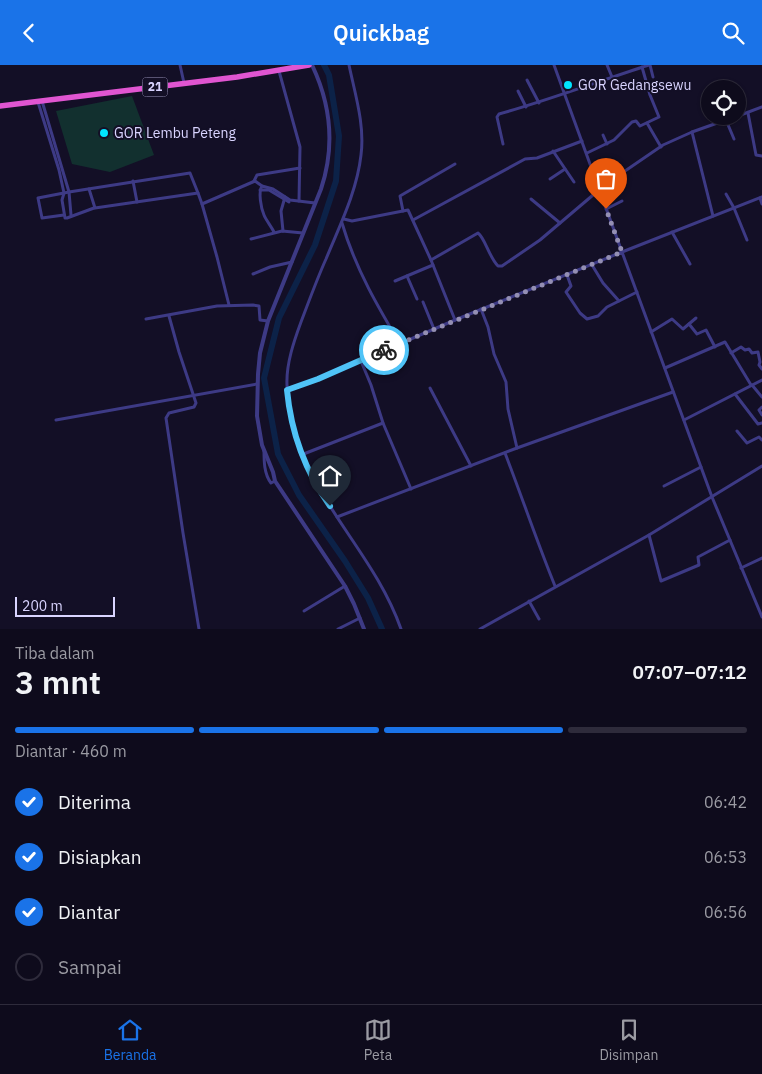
<!DOCTYPE html>
<html lang="id">
<head>
<meta charset="utf-8">
<style>
  body { margin:0; font-family:"IBM Plex Sans",sans-serif; background:#1c1929; color:#f1f3f6; height:100vh; display:flex; flex-direction:column; font-size:19px; white-space:nowrap }
  * { box-sizing:border-box; margin:0 }
  p { font-size:16px; color:#9b9ba3 }
  .icon { flex:none; width:28px; height:28px; fill:none; stroke:currentColor; stroke-width:2; stroke-linecap:round; stroke-linejoin:round }
  .map { position:relative; height:564px; overflow:hidden }
  .details { display:flex; flex-direction:column; background:#0e0b1c; flex:1 }
  .details>* { flex:none }
  .buttons { position:absolute; left:701px; top:15px; display:grid; gap:10px }
  .buttons a { display:grid; place-items:center; width:45px; height:45px; border-radius:50%; background:#0e0b1c; box-shadow:0 1px 4px #0004,0 0 0 1px #2e2b3b; font-size:25px }
  .scale { position:absolute; left:15px; bottom:12px; width:100px; box-sizing:border-box; padding-left:5px; border:2px solid #d9d4ff; border-top:0; font-size:14px; line-height:18px; white-space:nowrap; color:#d9d4ff; -webkit-text-stroke:4px #130f26; paint-order:stroke }
  .pin { position:absolute; display:grid; place-items:center; width:42px; height:42px; color:#fff; margin:-51px -21px; border-radius:50% 50% 50% 0; rotate:-45deg; box-shadow:0 0 5px #0007 }
  .pin .icon { rotate:45deg }
  .courier { position:absolute; display:grid; place-items:center; width:50px; height:50px; margin:-25px; border:4px solid #4fc3f7; border-radius:50%; background:#fff; color:#222; box-shadow:0 1px 6px #0007 }
  .head em { font-style:normal; font-weight:600 }
  .head div { display:flex; flex-direction:column-reverse }
  .head { display:flex; align-items:center; justify-content:space-between; height:85px; padding:0 15px }
  h1 { font-size:32px; font-weight:600; line-height:38px }
  .bar { display:grid; grid-template-columns:repeat(4,1fr); gap:8px 5px; align-content:center; height:60px; padding:0 15px }
  .bar i { height:6px; border-radius:4px; background:#2e2b3b }
  .bar .on { background:#1a73e8 }
  .bar p { grid-column:span 4 }
  ol { padding:0 15px; list-style:none }
  li { display:flex; align-items:center; gap:15px; height:55px }
  li p { margin-inline-start:auto }
  li .icon { padding:5px; border-radius:50%; background:#1a73e8; color:#fff; stroke-width:4 }
  li:last-child { color:#9b9ba3 }
  li i { width:28px; height:28px; border:2px solid #2e2b3b; border-radius:50% }
  header { display:flex; justify-content:space-between; align-items:center; height:65px; padding:0 15px; background:#1a73e8; color:#fff; font-size:22px; font-weight:600 }
  .tabs { display:flex; justify-content:space-around; align-items:center; height:70px; border-top:1px solid #2e2b3b; background:#0e0b1c; font-size:14px; color:#9b9ba3 }
  .tabs a { display:grid; justify-items:center; gap:2px }
  .tabs .on { color:#1a73e8 }
  .map>svg:first-child { display:block }
  .green { fill:#12302f }
  .lines { fill:none; stroke-linecap:round; stroke-linejoin:round }
  .river { stroke:#0c2248; stroke-width:6 }
  .minor { stroke:#3d3a85; stroke-width:3 }
  .tertiary { stroke:#3d3a85; stroke-width:4 }
  .trunk { stroke:#e055d1; stroke-width:5.5 }
  .done { stroke:#948fb3; stroke-width:5; stroke-dasharray:0 9 }
  .route { stroke:#4fc3f7; stroke-width:6 }
  .poi-dot { fill:#00e5ff; stroke:#130f26; stroke-width:2 }
  .labels { text-anchor:middle; stroke-width:4; stroke-linejoin:round; paint-order:stroke }
  .shield { fill:#130f26; stroke:#9e99be; stroke-width:1 }
  .shield-label { font-size:12px; font-weight:bold; fill:#d9d4ff }
  .poi-label { font-size:14px; fill:#d9d4ff; stroke:#130f26; text-anchor:start }
</style>
</head>
<body>
<header><svg class="icon" aria-label="back" viewBox="0 0 24 24"><path d="M15 5l-7 7 7 7"/></svg>Quickbag<svg class="icon" aria-label="search" viewBox="0 0 24 24"><circle cx="10" cy="10" r="6"/><path d="M15 15l6 6"/></svg></header>
<div class="map">
<svg width="762" height="564" viewBox="0 0 762 564">
  <rect width="100%" height="100%" fill="#130f26"/>
  <path class="green" d="M 132,31 L 154,90 L 110,107 L 72,99 L 56,46 Z"/>
  <g class="lines">
    <path class="river" d="M 324,0 L 329,10 L 339,71 L 336,116 L 315,180 L 279,253 L 264,313 L 278,389 L 299,430 L 345,496 L 368,533 L 382,564"/>
    <g class="minor">
      <path d="M 180,0 L 184,18"/>
      <path d="M 349,0 C 355,29 365,60 361,90 C 357,126 340,160 326,194 C 317,214 309,236 301,257 C 294,276 286,299 287,320 C 290,421 370,476 401,564"/>
      <path d="M 554,0 L 622,187 L 762,132"/>
      <path d="M 607,0 L 612,12"/>
      <path d="M 650,0 L 653,12"/>
      <path d="M 279,6 L 300,82 L 299,136"/>
      <path d="M 527,15 L 539,38"/>
      <path d="M 518,26 L 526,42"/>
      <path d="M 42,36 L 69,127 L 71,150"/>
      <path d="M 38,37 L 59,105 L 64,128 L 62,135 L 65,153 L 67,153 L 94,143"/>
      <path d="M 748,48 L 756,90 L 762,91"/>
      <path d="M 738,51 L 762,42"/>
      <path d="M 726,55 L 734,74"/>
      <path d="M 647,58 L 661,82"/>
      <path d="M 692,67 L 713,151"/>
      <path d="M 603,70 L 607,79"/>
      <path d="M 503,79 L 497,52 L 499,49 C 549,35 599,16 649,0"/>
      <path d="M 553,86 L 574,117"/>
      <path d="M 587,88 L 614,75 L 632,57 L 636,56 L 640,61 L 659,52 L 650,30 L 642,2"/>
      <path d="M 550,114 L 565,104"/>
      <path d="M 133,116 L 137,137"/>
      <path d="M 254,116 L 257,110 L 300,103"/>
      <path d="M 262,121 C 258,127 261,143 264,150 C 266,155 271,161 274,167"/>
      <path d="M 89,124 L 95,143 L 198,128 L 202,139 L 255,116 L 262,121 L 273,124 L 290,135 L 315,138"/>
      <path d="M 260,125 L 269,125 L 289,137"/>
      <path d="M 726,129 L 734,143"/>
      <path d="M 760,133 L 762,139"/>
      <path d="M 531,134 L 560,158"/>
      <path d="M 202,139 L 217,192 L 229,240"/>
      <path d="M 734,143 L 747,175"/>
      <path d="M 606,144 L 622,136"/>
      <path d="M 403,146 L 400,131 L 455,99"/>
      <path d="M 64,150 L 42,153 L 38,133 L 69,127 L 190,108 L 198,128"/>
      <path d="M 344,154 L 352,156 L 408,145 L 431,195"/>
      <path d="M 413,155 L 525,94 L 537,93 L 582,76"/>
      <path d="M 342,158 C 356,206 381,247 406,289"/>
      <path d="M 283,166 L 281,146 L 285,132"/>
      <path d="M 672,167 L 690,199"/>
      <path d="M 251,174 L 282,166 L 303,168"/>
      <path d="M 592,200 L 603,218 L 619,236"/>
      <path d="M 253,209 L 270,202 L 292,197"/>
      <path d="M 567,210 L 571,221 L 566,227 L 580,248 L 587,254 L 598,251 L 607,242 L 637,227"/>
      <path d="M 407,211 L 417,234"/>
      <path d="M 395,216 L 433,200"/>
      <path d="M 423,237 L 434,264"/>
      <path d="M 481,244 L 488,262 L 494,289 L 506,317 L 508,344 L 517,383"/>
      <path d="M 169,251 L 179,287 L 196,338 L 194,342 L 169,348 L 166,353 L 183,468 L 199,564"/>
      <path d="M 146,254 L 217,241 L 253,240 L 259,241 L 260,255 L 268,256"/>
      <path d="M 455,255 L 431,195 L 478,168 C 485,173 489,192 498,201 L 502,201 L 540,175 L 606,119 L 663,80 L 692,67 L 737,51"/>
      <path d="M 689,259 L 697,269 L 706,265 L 715,282"/>
      <path d="M 651,267 L 672,254 L 683,264 L 696,253"/>
      <path d="M 731,288 L 741,282 L 745,285 L 749,284 L 752,288 L 758,287 L 760,297 L 759,300 L 762,304"/>
      <path d="M 361,296 L 371,320 L 383,358 L 411,424"/>
      <path d="M 665,303 L 725,277 L 751,320"/>
      <path d="M 752,320 L 762,332"/>
      <path d="M 430,323 L 471,401"/>
      <path d="M 287,325 L 318,314 L 455,255 L 622,187 L 712,432 L 762,552"/>
      <path d="M 735,329 L 758,359 L 762,358"/>
      <path d="M 762,342 L 759,345 L 762,350"/>
      <path d="M 56,355 L 257,319"/>
      <path d="M 684,355 L 762,315"/>
      <path d="M 737,366 L 747,378 L 759,372 L 762,375"/>
      <path d="M 264,385 C 264,396 264,409 271,418 L 275,416"/>
      <path d="M 505,388 C 522,432 537,477 555,521"/>
      <path d="M 301,390 L 383,358"/>
      <path d="M 664,421 L 701,402"/>
      <path d="M 337,452 L 517,383 L 673,327"/>
      <path d="M 649,470 L 661,516 L 699,500 L 698,492 L 730,475"/>
      <path d="M 741,503 L 762,493"/>
      <path d="M 529,536 L 539,554"/>
      <path d="M 304,546 L 345,521"/>
      <path d="M 338,564 L 360,553"/>
      <path d="M 480,564 L 649,470 L 762,401"/>
    </g>
    <path class="tertiary" d="M 312,0 C 331,40 335,82 321,124 L 268,256 L 260,288 L 258,309 L 257,351 L 262,380 L 273,407 L 275,416 L 345,521 L 354,539 L 364,564"/>
    <path class="trunk" d="M 0,41 L 237,12 L 309,0"/>
  </g>
  <g class="lines">
    <path class="done" d="M 384,285 L 622,187 L 606,144"/>
    <path class="route" d="M 330,441 C 305,406 291,368 287,325 L 318,314 L 384,285"/>
  </g>
  <g class="poi-dot">
    <circle cx="568" cy="20" r="5"/>
    <circle cx="104" cy="68" r="5"/>
  </g>
  <g class="labels">
    <rect class="shield" x="142.5" y="12.5" width="25" height="19" rx="4"/>
    <g class="shield-label">
      <text x="155" y="26">21</text>
    </g>
    <g class="poi-label">
      <text x="578" y="25">GOR Gedangsewu</text>
      <text x="114" y="73">GOR Lembu Peteng</text>
    </g>
  </g>
</svg>
<div class="buttons">
<a><svg class="icon" aria-label="locate" viewBox="0 0 24 24"><circle cx="12" cy="12" r="6"/><path d="M12 2v4M12 18v4M2 12h4M18 12h4"/></svg></a>
</div>
<div class="scale">200 m</div>
<div class="pin" style="left:606px;top:144px;background:#ea580c"><svg class="icon" aria-label="bag" viewBox="0 0 24 24"><path d="M5 8h14l-1 12H6zM9 8a3 3 0 0 1 6 0"/></svg></div>
<div class="pin" style="left:330px;top:441px;background:#1f2937"><svg class="icon" aria-label="home" viewBox="0 0 24 24"><path d="M3 11l9-7 9 7M6 9v11h12V9"/></svg></div>
<div class="courier" style="left:384px;top:285px"><svg class="icon" aria-label="bike" viewBox="0 0 24 24"><circle cx="6" cy="16" r="4"/><circle cx="18" cy="16" r="4"/><path d="M6 16l4-8h5l3 8M10 8l3 8H6M13 5h3"/></svg></div>
</div>
<section class="details">
<div class="head"><div><h1>3 mnt</h1><p>Tiba dalam</p></div><em>07:07–07:12</em></div>
<div class="bar"><i class="on"></i><i class="on"></i><i class="on"></i><i></i><p>Diantar · 460 m</p></div>
<ol>
<li><svg class="icon" aria-label="check" viewBox="0 0 24 24"><path d="M5 12l5 5 9-10"/></svg>Diterima<p>06:42</p></li>
<li><svg class="icon" aria-label="check" viewBox="0 0 24 24"><path d="M5 12l5 5 9-10"/></svg>Disiapkan<p>06:53</p></li>
<li><svg class="icon" aria-label="check" viewBox="0 0 24 24"><path d="M5 12l5 5 9-10"/></svg>Diantar<p>06:56</p></li>
<li><i></i>Sampai</li>
</ol>
</section>
<nav class="tabs">
<a class="on"><svg class="icon" aria-label="home" viewBox="0 0 24 24"><path d="M3 11l9-7 9 7M6 9v11h12V9"/></svg>Beranda</a>
<a><svg class="icon" aria-label="map" viewBox="0 0 24 24"><path d="M3 6l6-2 6 2 6-2v14l-6 2-6-2-6 2zM9 4v14M15 6v14"/></svg>Peta</a>
<a><svg class="icon" aria-label="saved" viewBox="0 0 24 24"><path d="M7 4h10v16l-5-4-5 4z"/></svg>Disimpan</a>
</nav>
</body>
</html>
